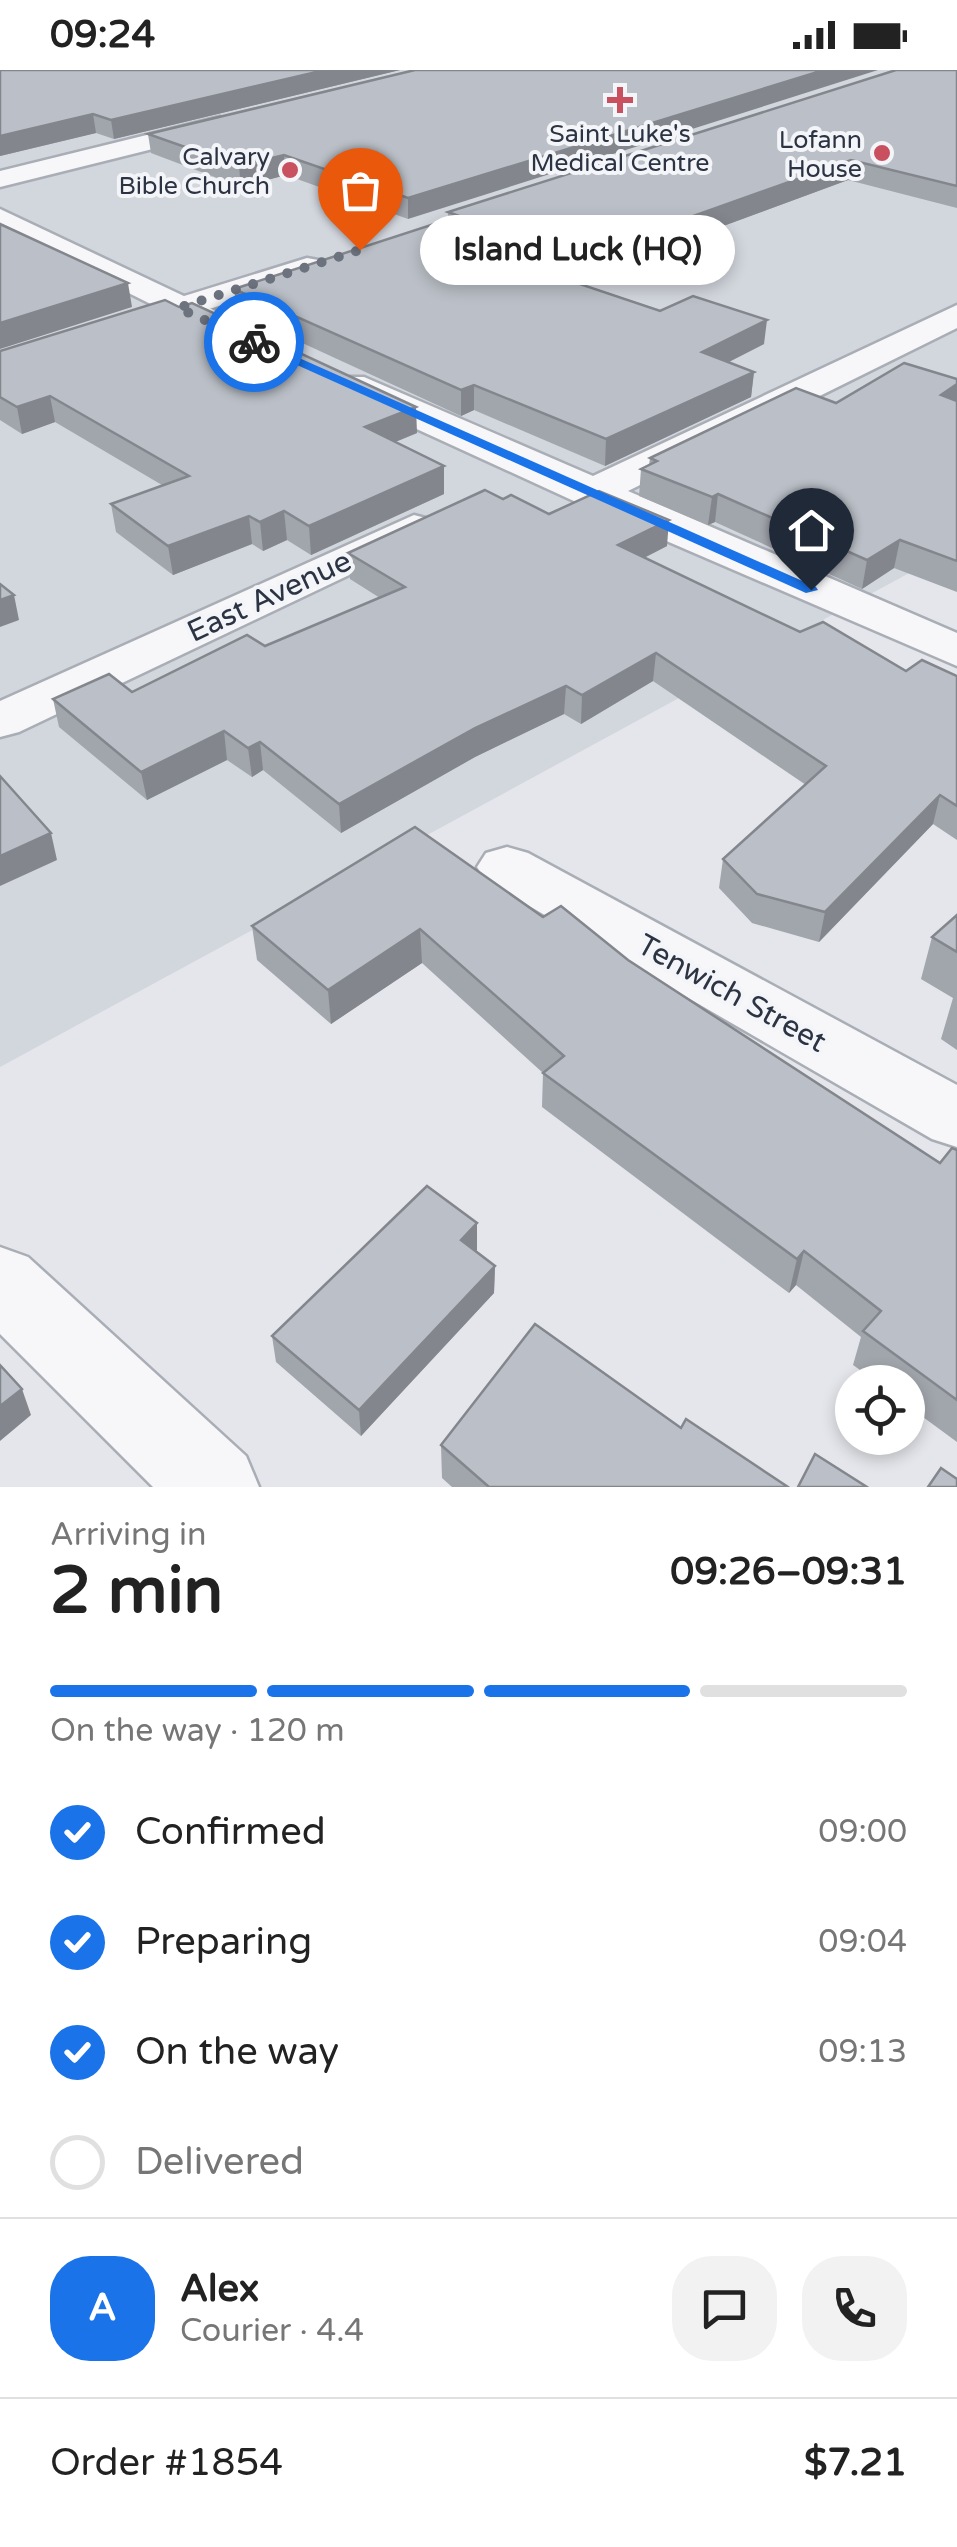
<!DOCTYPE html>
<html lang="en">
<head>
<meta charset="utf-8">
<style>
  body { margin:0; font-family:"Varela Round",sans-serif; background:#f2f2f2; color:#222; height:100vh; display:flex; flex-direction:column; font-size:38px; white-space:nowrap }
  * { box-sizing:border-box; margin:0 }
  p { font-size:32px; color:#767676 }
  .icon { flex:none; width:55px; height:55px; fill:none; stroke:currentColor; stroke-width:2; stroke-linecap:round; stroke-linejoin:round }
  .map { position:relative; height:1417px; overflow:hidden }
  .details { display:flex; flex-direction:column; background:#fff; flex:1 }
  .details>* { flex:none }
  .fabs { position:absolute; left:835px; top:1295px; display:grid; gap:20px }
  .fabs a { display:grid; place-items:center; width:90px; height:90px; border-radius:50%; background:#fff; box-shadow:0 5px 15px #0003; font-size:50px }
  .pin { position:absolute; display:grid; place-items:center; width:85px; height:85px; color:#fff; margin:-102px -42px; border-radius:50% 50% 50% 0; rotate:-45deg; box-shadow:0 0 10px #0007 }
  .pin .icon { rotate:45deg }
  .courier { position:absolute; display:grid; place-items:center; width:100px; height:100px; margin:-50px; border:8px solid #1a73e8; border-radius:50%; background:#fff; color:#222; box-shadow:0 2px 12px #0007 }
  .bubble { position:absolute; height:70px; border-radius:35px; background:#fff; box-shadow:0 5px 15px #0003; font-size:32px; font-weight:800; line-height:70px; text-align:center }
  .head em { font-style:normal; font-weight:800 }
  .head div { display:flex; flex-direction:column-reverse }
  .head { display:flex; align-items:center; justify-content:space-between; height:170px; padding:0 50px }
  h1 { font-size:65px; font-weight:800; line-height:75px }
  .bar { display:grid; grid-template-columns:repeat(4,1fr); gap:15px 10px; align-content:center; height:120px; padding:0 50px }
  .bar i { height:12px; border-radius:8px; background:#e0e0e0 }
  .bar .on { background:#1a73e8 }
  .bar p { grid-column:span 4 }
  .line { display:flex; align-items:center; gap:25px; padding:0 50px; border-top:2px solid #e0e0e0 }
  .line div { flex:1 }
  .round { display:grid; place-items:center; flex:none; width:105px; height:105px; border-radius:40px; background:#f2f2f2 }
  ol { padding:0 50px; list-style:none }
  li { display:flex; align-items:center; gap:30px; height:110px }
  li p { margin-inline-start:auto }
  li .icon { padding:10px; border-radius:50%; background:#1a73e8; color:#fff; stroke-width:4 }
  li:last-child { color:#767676 }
  li i { width:55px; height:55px; border:5px solid #e0e0e0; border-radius:50% }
  .status { display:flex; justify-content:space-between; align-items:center; height:70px; padding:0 50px; background:#fff; direction:ltr }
  .status svg { height:28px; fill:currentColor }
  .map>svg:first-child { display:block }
  .built { fill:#d2d6dd }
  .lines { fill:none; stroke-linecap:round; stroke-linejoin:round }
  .minor-casing { stroke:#a9adb5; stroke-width:5 }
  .tertiary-casing { stroke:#a9adb5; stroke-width:5 }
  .minor { fill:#f7f7f9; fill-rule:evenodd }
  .tertiary { fill:#f7f7f9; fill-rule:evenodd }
  .wall { fill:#a1a5ac }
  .shaded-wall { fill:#83868c }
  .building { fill:#bbc0c8; stroke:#83868c; stroke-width:2.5 }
  .route { fill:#1a73e8 }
  .done { stroke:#6c727e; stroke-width:10; stroke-dasharray:0 18 }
  .poi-dot { fill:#c9505e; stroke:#f4f5f8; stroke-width:4 }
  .labels { text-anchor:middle; stroke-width:8; stroke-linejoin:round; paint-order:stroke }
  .far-poi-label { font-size:25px; fill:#2c3443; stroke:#f4f5f8; text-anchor:end }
  .street-label { font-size:30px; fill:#2c3443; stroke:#f4f5f8 }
</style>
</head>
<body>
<div class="status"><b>09:24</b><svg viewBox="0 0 49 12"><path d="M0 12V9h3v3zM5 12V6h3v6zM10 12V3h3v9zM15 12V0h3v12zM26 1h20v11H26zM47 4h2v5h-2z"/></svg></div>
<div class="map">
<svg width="957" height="1417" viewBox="0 0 957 1417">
  <rect width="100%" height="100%" fill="#e4e6eb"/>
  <path class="built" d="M 149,0 L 957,0 L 957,477 L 0,997 L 0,27 Z"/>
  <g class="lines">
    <defs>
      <g id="minor">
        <path d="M 220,47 L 229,50 L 233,55 L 229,60 L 0,117 L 0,101 Z"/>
        <path d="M 0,139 L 243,254 L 248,261 L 243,268 L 219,268 L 0,159 Z"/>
        <path d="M 957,235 L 957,258 L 628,421 L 957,563 L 957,596 L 576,432 L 338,323 L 332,315 L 338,307 L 364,307 L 593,406 Z"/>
        <path d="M 414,445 L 429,449 L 436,458 L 429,467 L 19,662 L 0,667 L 0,631 Z"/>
        <path d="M 507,777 L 528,783 L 957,1015 L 957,1077 L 932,1069 L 486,811 L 477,797 L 486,783 Z"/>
        <path d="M 0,1177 L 28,1187 L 246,1386 L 259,1417 L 153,1417 L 0,1264 Z"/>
      </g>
      <path id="tertiary" d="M 307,188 L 318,190 L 323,197 L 318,204 L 0,306 L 0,283 Z"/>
    </defs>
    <use href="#minor" class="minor-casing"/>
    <use href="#tertiary" class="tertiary-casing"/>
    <use href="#minor" class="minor"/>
    <use href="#tertiary" class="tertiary"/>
  </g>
  <g class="wall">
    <path d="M 0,0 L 400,0 L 114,69 L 96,63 L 0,86 Z"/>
    <path d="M 415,0 L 408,149 L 286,105 L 241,117 L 151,83 L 148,64 Z"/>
    <path d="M 957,0 L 957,138 L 848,110 L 669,176 L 657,172 L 564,208 L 764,274 L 729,292 L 754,302 L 751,327 L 605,396 L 474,340 L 461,346 L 237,243 L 234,219 L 448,149 L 448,142 Z"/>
    <path d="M 0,281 L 417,363 L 395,372 L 444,424 L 311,485 L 287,470 L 263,481 L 252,474 L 173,505 L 116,462 L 111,434 L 162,415 L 55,352 L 22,364 L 0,350 Z"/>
    <path d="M 957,309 L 957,522 L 894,498 L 862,519 L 715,452 L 708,455 L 639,426 L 641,399 L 649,395 L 650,388 L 836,333 Z"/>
    <path d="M 503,429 L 549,444 L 667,476 L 644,488 L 800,562 L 906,601 L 957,606 L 957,770 L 933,754 L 819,872 L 752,853 L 719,818 L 723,789 L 806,715 L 653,611 L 581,654 L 564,644 L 475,687 L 341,763 L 263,700 L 252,707 L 227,690 L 147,730 L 59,657 L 53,629 L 132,622 L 265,576 L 380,528 L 350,509 L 348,483 Z"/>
    <path d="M 957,845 L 957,980 L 941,969 L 953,928 L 921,909 L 932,867 Z"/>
    <path d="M 543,847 L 628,890 L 940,1093 L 957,1080 L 957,1372 L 908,1336 L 908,1312 L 877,1312 L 853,1295 L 861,1267 L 796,1215 L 789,1223 L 542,1037 L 543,1003 L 422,893 L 331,954 L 257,890 L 252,856 Z"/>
    <path d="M 477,1153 L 477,1180 L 476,1181 L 495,1196 L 494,1223 L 361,1366 L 276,1292 L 272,1266 Z"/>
    <path d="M 681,1358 L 788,1417 L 452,1417 L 442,1408 L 441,1375 Z"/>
  </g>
  <g class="shaded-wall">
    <path d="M 325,0 L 400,0 L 114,69 L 111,50 Z"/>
    <path d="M 824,0 L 878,0 L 408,149 L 408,128 Z"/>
    <path d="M 93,44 L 96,63 L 0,86 L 0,66 Z"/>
    <path d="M 284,85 L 286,105 L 241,117 L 239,96 Z"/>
    <path d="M 851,90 L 848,110 L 669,176 L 671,154 Z"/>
    <path d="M 658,150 L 657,172 L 531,221 L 532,198 Z"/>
    <path d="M 128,213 L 132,237 L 0,279 L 0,253 Z"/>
    <path d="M 767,250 L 764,274 L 699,307 L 702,282 Z"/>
    <path d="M 754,302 L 751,327 L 605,396 L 606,369 Z"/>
    <path d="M 957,314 L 957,336 L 941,325 Z"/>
    <path d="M 474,315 L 474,340 L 461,346 L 461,320 Z"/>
    <path d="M 50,326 L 55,352 L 22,364 L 17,337 Z"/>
    <path d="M 416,337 L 417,363 L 366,384 L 365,357 Z"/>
    <path d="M 444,396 L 444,424 L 311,485 L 309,456 Z"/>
    <path d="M 718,424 L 715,452 L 708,455 L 712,427 Z"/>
    <path d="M 284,441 L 287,470 L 263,481 L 260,452 Z"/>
    <path d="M 249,446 L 252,474 L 173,505 L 168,476 Z"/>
    <path d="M 669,450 L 667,476 L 616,502 L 618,475 Z"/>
    <path d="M 900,470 L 894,498 L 862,519 L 867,490 Z"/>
    <path d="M 14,525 L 19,550 L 0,557 L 0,530 Z"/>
    <path d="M 656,583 L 653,611 L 581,654 L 582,625 Z"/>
    <path d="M 566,616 L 564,644 L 475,687 L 341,763 L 339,734 L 475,658 Z"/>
    <path d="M 224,661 L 227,690 L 147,730 L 141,702 Z"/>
    <path d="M 260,672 L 263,700 L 252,707 L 248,678 Z"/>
    <path d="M 940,725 L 933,754 L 819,872 L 825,842 Z"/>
    <path d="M 51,763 L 57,790 L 0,816 L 0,786 Z"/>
    <path d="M 420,859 L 422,893 L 331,954 L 328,920 Z"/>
    <path d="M 477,1153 L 477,1180 L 461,1197 L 461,1170 Z"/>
    <path d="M 804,1181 L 796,1215 L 789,1223 L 797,1189 Z"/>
    <path d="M 495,1196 L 494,1223 L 361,1366 L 359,1340 Z"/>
    <path d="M 22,1319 L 31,1345 L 0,1371 L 0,1336 Z"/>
  </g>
  <g class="building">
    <path d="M 0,0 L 325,0 L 111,50 L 93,44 L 0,66 Z"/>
    <path d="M 415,0 L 824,0 L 408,128 L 284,85 L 239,96 L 148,64 Z"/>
    <path d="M 896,0 L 957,0 L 957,116 L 851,90 L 671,154 L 658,150 L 532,198 L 660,241 L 693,226 L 767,250 L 702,282 L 754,302 L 606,369 L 474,315 L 461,320 L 234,219 L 459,146 L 448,142 Z"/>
    <path d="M 0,154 L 128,213 L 0,253 Z"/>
    <path d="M 165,230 L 179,237 L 192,233 L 416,337 L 365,357 L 444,396 L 309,456 L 284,441 L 260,452 L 249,446 L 168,476 L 111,434 L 189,406 L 50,326 L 17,337 L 0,327 L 0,281 Z"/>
    <path d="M 904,293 L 957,309 L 957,314 L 941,325 L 957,331 L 957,491 L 900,470 L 867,490 L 718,424 L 712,427 L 641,399 L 657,391 L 650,388 L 796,318 L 836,333 Z"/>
    <path d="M 485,420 L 503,429 L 511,425 L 549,444 L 599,421 L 669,450 L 618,475 L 800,562 L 823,552 L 906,601 L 922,590 L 957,606 L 957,736 L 940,725 L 825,842 L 757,824 L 723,789 L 826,696 L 656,583 L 582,625 L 566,616 L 475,658 L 339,734 L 260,672 L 248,678 L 224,661 L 141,702 L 53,629 L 109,604 L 132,622 L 247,565 L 265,576 L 405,517 L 348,483 Z"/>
    <path d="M 0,514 L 14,525 L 0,530 Z"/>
    <path d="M 0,706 L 51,763 L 0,786 Z"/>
    <path d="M 415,757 L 543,847 L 561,836 L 628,890 L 940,1093 L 952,1078 L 957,1080 L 957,1330 L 863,1261 L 881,1241 L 804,1181 L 797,1189 L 543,1003 L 564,986 L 420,859 L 328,920 L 252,856 Z"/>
    <path d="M 957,845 L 957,882 L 932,867 Z"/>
    <path d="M 427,1116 L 477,1153 L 461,1170 L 495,1196 L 359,1340 L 272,1266 Z"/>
    <path d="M 535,1254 L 681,1358 L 686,1349 L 788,1417 L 489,1417 L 441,1375 Z"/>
    <path d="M 0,1295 L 22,1319 L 0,1336 Z"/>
    <path d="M 815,1384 L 867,1417 L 798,1417 Z"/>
    <path d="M 941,1398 L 957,1409 L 957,1417 L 928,1417 Z"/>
  </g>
  <path class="route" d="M 254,268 L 816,517 L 818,520 L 806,523 L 250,274 Z"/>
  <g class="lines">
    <path class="done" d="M 254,272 L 178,238 L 360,180"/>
  </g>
  <g class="poi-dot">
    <path d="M615 15h10v10h10v10h-10v10h-10v-10h-10v-10h10z"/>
    <circle cx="882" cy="83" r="10"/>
    <circle cx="290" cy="100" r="10"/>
  </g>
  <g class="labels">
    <g class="far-poi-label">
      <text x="620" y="72" text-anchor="middle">Saint Luke's<tspan x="620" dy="29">Medical Centre</tspan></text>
      <text x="862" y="78">Lofann<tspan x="862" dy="29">House</tspan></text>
      <text x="270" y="95">Calvary<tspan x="270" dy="29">Bible Church</tspan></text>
    </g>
    <g class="street-label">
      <text transform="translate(269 526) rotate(-25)" y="10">East Avenue</text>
      <text transform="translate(732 923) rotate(29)" y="10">Tenwich Street</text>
    </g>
  </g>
</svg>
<div class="fabs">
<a><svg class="icon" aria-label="locate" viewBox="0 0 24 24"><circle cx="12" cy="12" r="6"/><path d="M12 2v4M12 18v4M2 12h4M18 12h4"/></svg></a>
</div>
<div class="pin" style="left:360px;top:180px;background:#ea580c"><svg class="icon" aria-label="bag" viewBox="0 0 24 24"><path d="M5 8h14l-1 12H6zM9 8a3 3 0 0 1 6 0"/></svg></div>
<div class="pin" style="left:811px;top:520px;background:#1f2937"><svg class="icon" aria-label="home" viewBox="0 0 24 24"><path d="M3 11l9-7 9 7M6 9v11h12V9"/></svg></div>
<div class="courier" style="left:254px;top:272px"><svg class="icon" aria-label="bike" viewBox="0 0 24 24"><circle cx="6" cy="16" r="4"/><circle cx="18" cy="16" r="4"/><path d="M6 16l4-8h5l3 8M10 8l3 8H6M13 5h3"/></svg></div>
<div class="bubble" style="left:420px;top:145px;width:315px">Island Luck (HQ)</div>
</div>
<section class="details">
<div class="head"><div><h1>2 min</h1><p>Arriving in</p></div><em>09:26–09:31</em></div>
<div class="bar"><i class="on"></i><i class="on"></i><i class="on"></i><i></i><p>On the way · 120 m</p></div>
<ol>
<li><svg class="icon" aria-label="check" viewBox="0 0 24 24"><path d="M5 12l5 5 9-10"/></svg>Confirmed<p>09:00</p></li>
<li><svg class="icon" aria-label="check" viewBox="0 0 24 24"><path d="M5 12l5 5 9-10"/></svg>Preparing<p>09:04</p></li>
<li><svg class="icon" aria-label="check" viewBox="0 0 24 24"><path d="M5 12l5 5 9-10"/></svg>On the way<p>09:13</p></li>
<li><i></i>Delivered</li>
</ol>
<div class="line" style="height:180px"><b class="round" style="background:#1a73e8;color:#fff">A</b><div><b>Alex</b><p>Courier · 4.4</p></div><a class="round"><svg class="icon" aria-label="chat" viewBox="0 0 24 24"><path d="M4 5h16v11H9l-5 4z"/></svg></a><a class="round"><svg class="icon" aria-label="phone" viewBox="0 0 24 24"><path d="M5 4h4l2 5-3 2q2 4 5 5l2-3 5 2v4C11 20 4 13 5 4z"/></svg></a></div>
<div class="line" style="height:130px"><div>Order #1854</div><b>$7.21</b></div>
</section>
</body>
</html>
